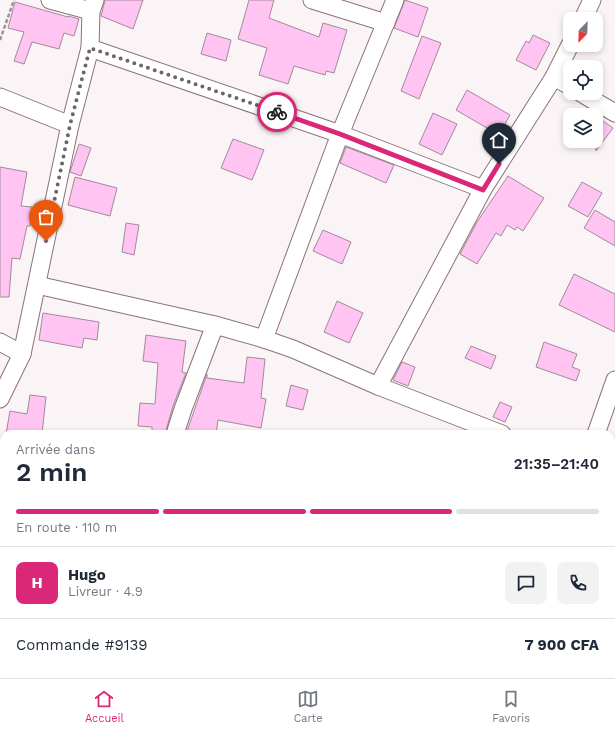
<!DOCTYPE html>
<html lang="fr">
<head>
<meta charset="utf-8">
<style>
  body { margin:0; font-family:"Work Sans",sans-serif; background:#f2f2f3; color:#1f2937; height:100vh; display:flex; flex-direction:column; font-size:15px; white-space:nowrap }
  * { box-sizing:border-box; margin:0 }
  p { font-size:13px; color:#747a83 }
  .icon { flex:none; width:22px; height:22px; fill:none; stroke:currentColor; stroke-width:2; stroke-linecap:round; stroke-linejoin:round }
  .map { position:relative; flex:1; overflow:hidden }
  .side { position:absolute; left:0px; top:430px; width:615px; height:248px; display:flex; flex-direction:column; background:#fff; border-radius:12px 12px 0 0; box-shadow:0 2px 6px #0003 }
  .side>* { flex:none }
  .needle { width:26px; rotate:203deg }
  .tools { position:absolute; left:563px; top:12px; display:grid; gap:8px }
  .tools a { display:grid; place-items:center; width:40px; height:40px; border-radius:8px; background:#fff; box-shadow:0 2px 6px #0003; font-size:20px }
  .pin { position:absolute; display:grid; place-items:center; width:34px; height:34px; color:#fff; margin:-41px -17px; border-radius:50% 50% 50% 0; rotate:-45deg; box-shadow:0 0 4px #0007 }
  .pin .icon { rotate:45deg }
  .courier { position:absolute; display:grid; place-items:center; width:40px; height:40px; margin:-20px; border:3px solid #db2777; border-radius:50%; background:#fff; color:#222; box-shadow:0 1px 5px #0007 }
  .headline em { font-style:normal; font-weight:600 }
  .headline div { display:flex; flex-direction:column-reverse }
  .headline { display:flex; align-items:center; justify-content:space-between; height:68px; padding:0 16px }
  h1 { font-size:26px; font-weight:600; line-height:30px }
  .bar { display:grid; grid-template-columns:repeat(4,1fr); gap:6px 4px; align-content:center; height:48px; padding:0 16px }
  .bar i { height:5px; border-radius:3px; background:#e0e1e3 }
  .bar .selected { background:#db2777 }
  .bar p { grid-column:span 4 }
  .line { display:flex; align-items:center; gap:10px; padding:0 16px; border-top:1px solid #e0e1e3 }
  .line div { flex:1 }
  .round { display:grid; place-items:center; flex:none; width:42px; height:42px; border-radius:8px; background:#f2f2f3 }
  .dock { display:flex; justify-content:space-around; align-items:center; height:56px; border-top:1px solid #e0e1e3; background:#fff; font-size:11px; color:#747a83 }
  .dock a { display:grid; justify-items:center; gap:2px }
  .dock .selected { color:#db2777 }
  .map>svg:first-child { display:block }
  .building { fill:#ffc4f2; stroke:#a18a9c }
  .lines { fill:none; stroke-linecap:round; stroke-linejoin:round }
  .minor-casing { stroke:#8d717a; stroke-width:19 }
  .path { stroke:#9d9497; stroke-width:2.5; stroke-dasharray:4 2; stroke-linecap:butt }
  .minor { stroke:#fff; stroke-width:17 }
  .done { stroke:#6f6568; stroke-width:4; stroke-dasharray:0 7.2 }
  .route { stroke:#db2777; stroke-width:5 }
</style>
</head>
<body>
<div class="map">
<svg width="615" height="678" viewBox="0 0 615 678">
  <rect width="100%" height="100%" fill="#fbf4f6"/>
  <g class="building">
    <path d="M 105,0 L 143,0 L 133,29 L 101,16 Z"/>
    <path d="M 249,0 L 274,0 L 269,18 L 319,37 L 323,23 L 347,30 L 334,73 L 326,71 L 325,75 L 294,66 L 288,84 L 259,75 L 267,48 L 238,39 Z"/>
    <path d="M 405,0 L 428,8 L 418,37 L 394,28 Z"/>
    <path d="M 15,2 L 68,17 L 68,16 L 79,19 L 74,36 L 64,33 L 59,49 L 32,42 L 24,64 L 14,61 L 24,32 L 8,28 Z"/>
    <path d="M 207,33 L 231,40 L 226,61 L 201,54 Z"/>
    <path d="M 533,35 L 550,43 L 536,70 L 516,60 L 526,41 L 529,43 Z"/>
    <path d="M 422,36 L 441,43 L 419,99 L 401,91 Z"/>
    <path d="M 467,90 L 510,115 L 499,135 L 456,110 Z"/>
    <path d="M 433,113 L 457,124 L 442,155 L 419,144 Z"/>
    <path d="M 596,116 L 613,128 L 596,151 Z"/>
    <path d="M 233,139 L 264,150 L 252,180 L 221,168 Z"/>
    <path d="M 79,144 L 91,148 L 81,176 L 70,172 Z"/>
    <path d="M 346,147 L 394,165 L 386,183 L 340,163 Z"/>
    <path d="M 0,167 L 27,172 L 21,206 L 32,207 L 30,226 L 27,226 L 20,259 L 12,258 L 9,297 L 0,297 Z"/>
    <path d="M 508,176 L 544,198 L 523,231 L 517,227 L 515,230 L 507,225 L 501,236 L 496,233 L 477,264 L 460,254 L 477,222 Z"/>
    <path d="M 75,177 L 117,188 L 110,216 L 68,205 Z"/>
    <path d="M 582,182 L 602,193 L 588,217 L 568,206 Z"/>
    <path d="M 595,210 L 615,222 L 615,246 L 584,228 Z"/>
    <path d="M 126,223 L 139,225 L 134,255 L 122,252 Z"/>
    <path d="M 323,230 L 351,242 L 342,264 L 313,251 Z"/>
    <path d="M 574,274 L 615,294 L 615,332 L 559,305 Z"/>
    <path d="M 337,301 L 363,313 L 349,343 L 324,332 Z"/>
    <path d="M 43,313 L 99,322 L 97,340 L 84,338 L 82,348 L 39,340 Z"/>
    <path d="M 146,335 L 186,341 L 182,372 L 186,373 L 173,406 L 165,434 L 152,434 L 152,427 L 138,426 L 140,403 L 155,404 L 158,363 L 143,361 Z"/>
    <path d="M 544,342 L 577,354 L 572,367 L 580,370 L 576,381 L 536,367 Z"/>
    <path d="M 471,346 L 496,356 L 491,369 L 465,358 Z"/>
    <path d="M 247,357 L 265,359 L 261,398 L 266,399 L 261,428 L 218,420 L 216,434 L 186,434 L 207,374 L 207,378 L 244,383 Z"/>
    <path d="M 402,362 L 415,367 L 408,386 L 393,380 Z"/>
    <path d="M 291,385 L 308,390 L 303,410 L 286,406 Z"/>
    <path d="M 30,395 L 46,397 L 42,434 L 6,434 L 10,411 L 27,414 Z"/>
    <path d="M 500,402 L 512,407 L 505,422 L 493,417 Z"/>
  </g>
  <g class="lines">
    <defs>
      <g id="minor">
        <path d="M 50,0 L 91,11"/>
        <path d="M 312,0 L 386,23"/>
        <path d="M 583,19 L 592,0"/>
        <path d="M 90,48 L 340,134 L 483,189"/>
        <path d="M 554,77 L 570,86"/>
        <path d="M 581,93 L 615,113"/>
        <path d="M 0,97 L 70,125"/>
        <path d="M 37,285 L 215,325 L 264,339 L 293,349 L 378,386 L 502,434"/>
        <path d="M 264,339 L 340,134 L 395,0"/>
        <path d="M 0,342 L 22,354"/>
        <path d="M 378,386 L 483,189 L 554,77 L 570,45"/>
        <path d="M 0,399 L 22,354 L 70,125 L 90,48 L 91,11 L 95,0"/>
        <path d="M 175,434 L 183,409 L 215,325"/>
        <path d="M 596,434 L 615,380"/>
        <path d="M 611,478 L 615,480"/>
        <path d="M 611,629 L 615,631"/>
        <path d="M 77,678 L 79,674"/>
        <path d="M 402,678 L 404,674"/>
      </g>
    </defs>
    <use href="#minor" class="minor-casing"/>
    <path class="path" d="M 0,40 L 14,0"/>
    <use href="#minor" class="minor"/>
  </g>
  <g class="lines">
    <path class="done" d="M 46,241 L 70,125 L 90,48 L 277,112"/>
    <path class="route" d="M 277,112 L 340,134 L 483,190 L 499,164"/>
  </g>
</svg>
<div class="tools">
<a><svg class="needle" viewBox="-14 -14 28 28"><path d="M0-13l5 13h-10z" fill="#e53935"/><path d="M0 13l5-13h-10z" fill="#747a83"/></svg></a>
<a><svg class="icon" aria-label="locate" viewBox="0 0 24 24"><circle cx="12" cy="12" r="6"/><path d="M12 2v4M12 18v4M2 12h4M18 12h4"/></svg></a>
<a><svg class="icon" aria-label="layers" viewBox="0 0 24 24"><path d="M12 4l9 5-9 5-9-5zM3 14l9 5 9-5"/></svg></a>
</div>
<div class="pin" style="left:46px;top:241px;background:#ea580c"><svg class="icon" aria-label="bag" viewBox="0 0 24 24"><path d="M5 8h14l-1 12H6zM9 8a3 3 0 0 1 6 0"/></svg></div>
<div class="pin" style="left:499px;top:164px;background:#1f2937"><svg class="icon" aria-label="home" viewBox="0 0 24 24"><path d="M3 11l9-7 9 7M6 9v11h12V9"/></svg></div>
<div class="courier" style="left:277px;top:112px"><svg class="icon" aria-label="bike" viewBox="0 0 24 24"><circle cx="6" cy="16" r="4"/><circle cx="18" cy="16" r="4"/><path d="M6 16l4-8h5l3 8M10 8l3 8H6M13 5h3"/></svg></div>
<section class="side">
<div class="headline"><div><h1>2 min</h1><p>Arrivée dans</p></div><em>21:35–21:40</em></div>
<div class="bar"><i class="selected"></i><i class="selected"></i><i class="selected"></i><i></i><p>En route · 110 m</p></div>
<div class="line" style="height:72px"><b class="round" style="background:#db2777;color:#fff">H</b><div><b>Hugo</b><p>Livreur · 4.9</p></div><a class="round"><svg class="icon" aria-label="chat" viewBox="0 0 24 24"><path d="M4 5h16v11H9l-5 4z"/></svg></a><a class="round"><svg class="icon" aria-label="phone" viewBox="0 0 24 24"><path d="M5 4h4l2 5-3 2q2 4 5 5l2-3 5 2v4C11 20 4 13 5 4z"/></svg></a></div>
<div class="line" style="height:52px"><div>Commande #9139</div><b>7 900 CFA</b></div>
</section>
</div>
<nav class="dock">
<a class="selected"><svg class="icon" aria-label="home" viewBox="0 0 24 24"><path d="M3 11l9-7 9 7M6 9v11h12V9"/></svg>Accueil</a>
<a><svg class="icon" aria-label="map" viewBox="0 0 24 24"><path d="M3 6l6-2 6 2 6-2v14l-6 2-6-2-6 2zM9 4v14M15 6v14"/></svg>Carte</a>
<a><svg class="icon" aria-label="saved" viewBox="0 0 24 24"><path d="M7 4h10v16l-5-4-5 4z"/></svg>Favoris</a>
</nav>
</body>
</html>
